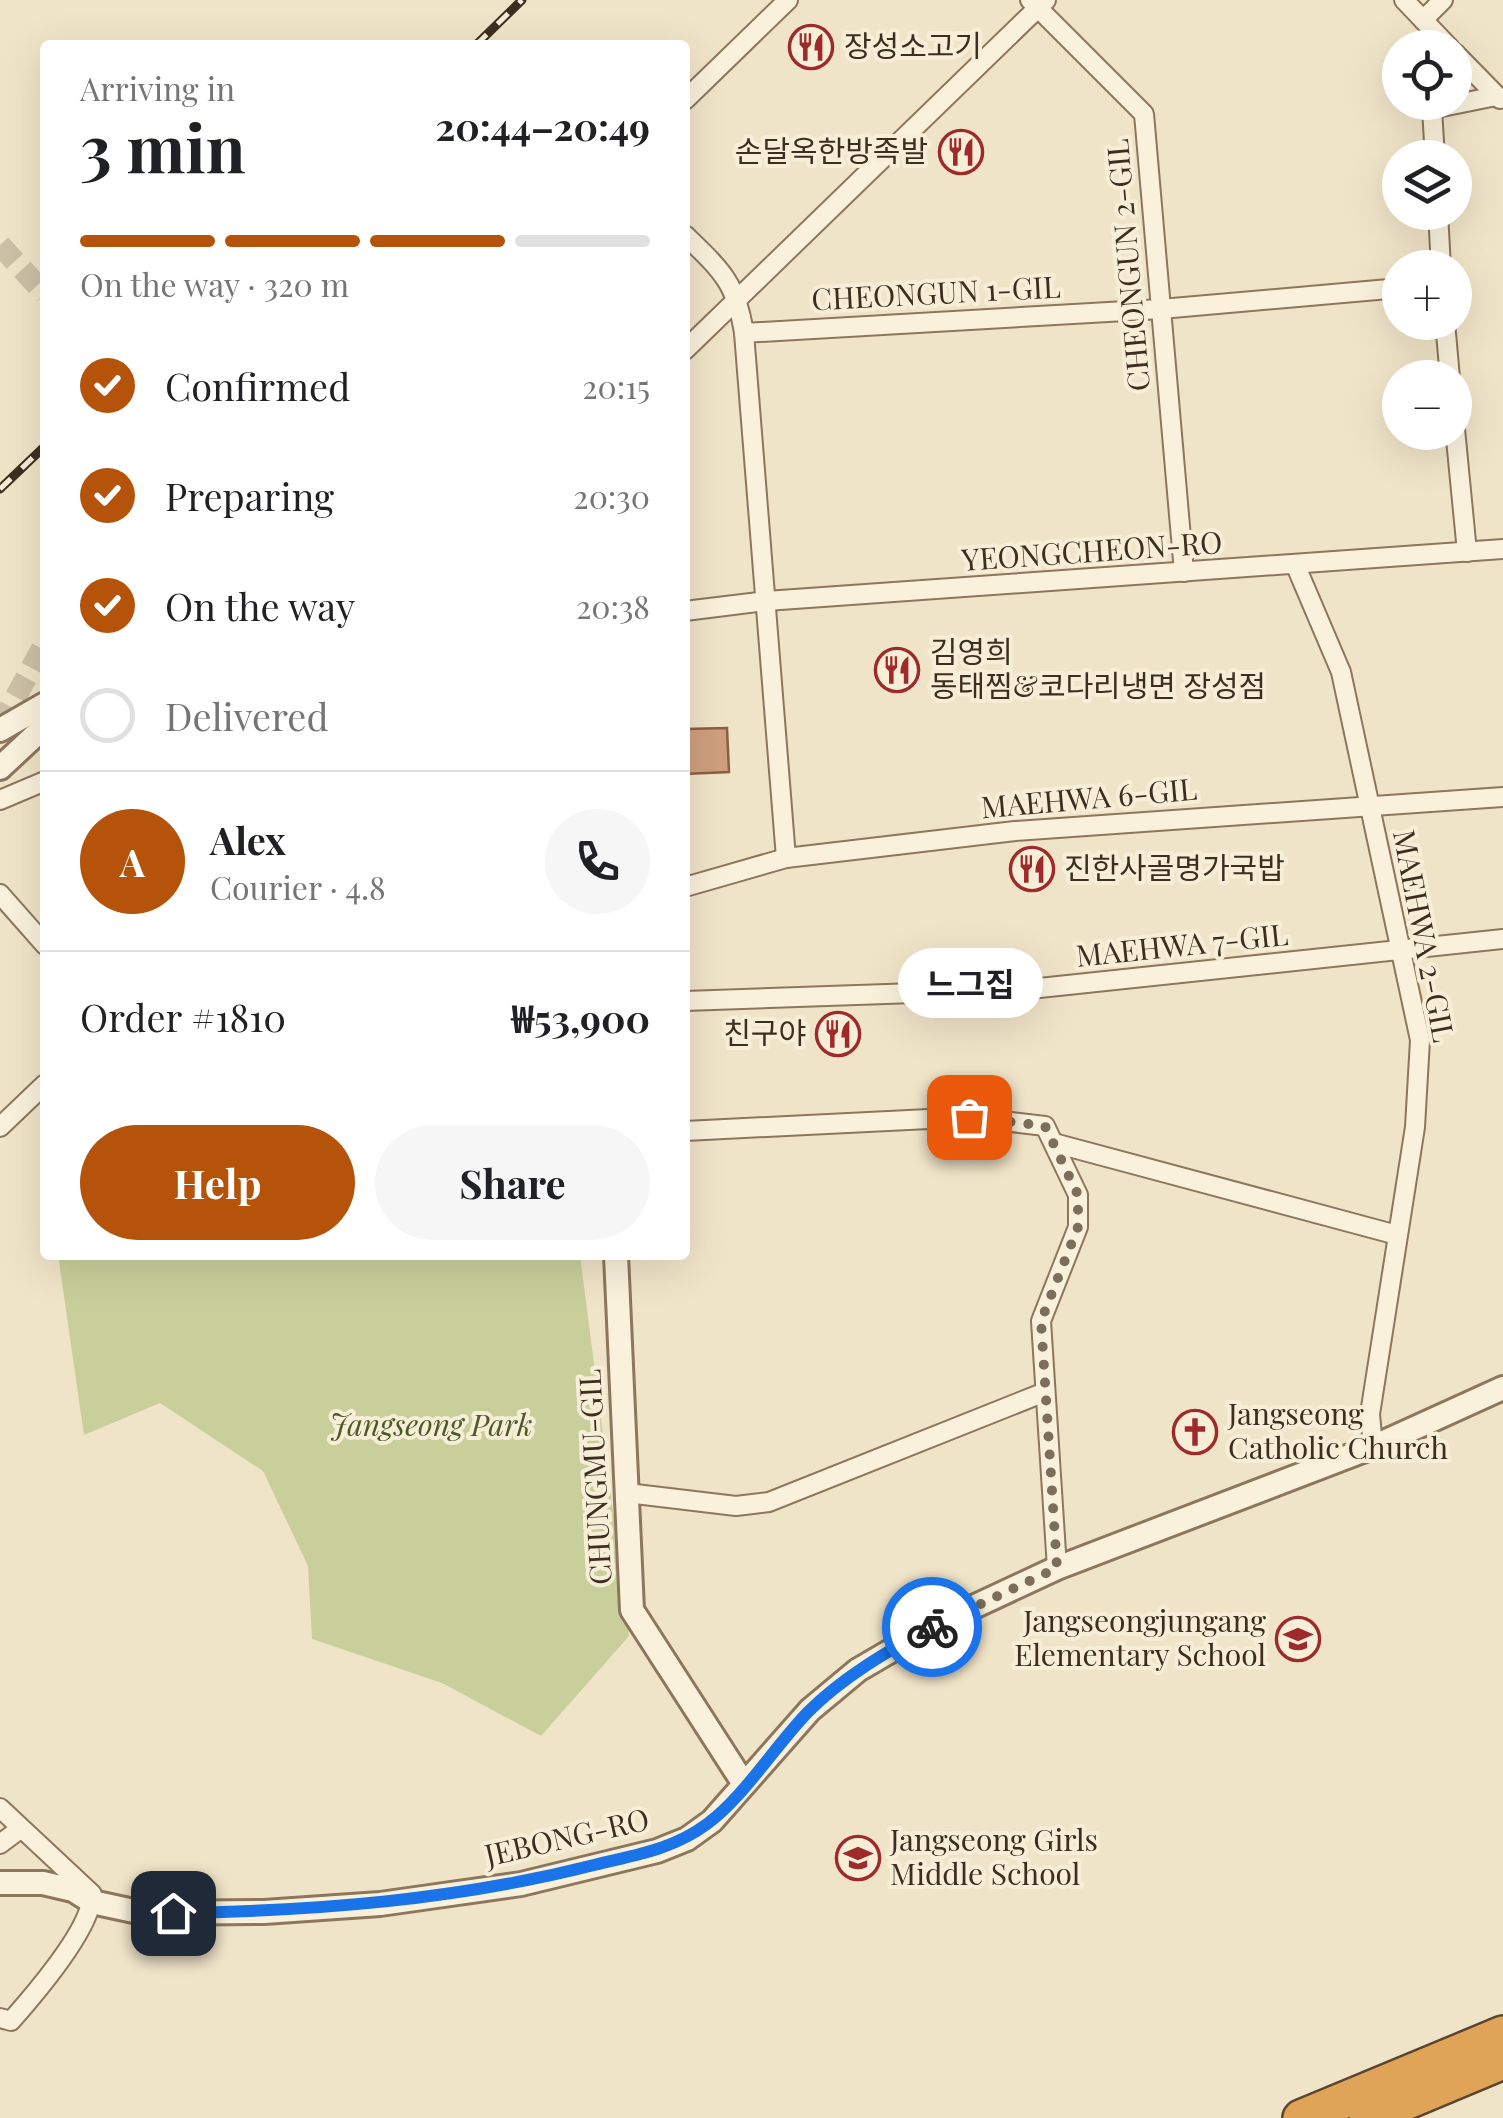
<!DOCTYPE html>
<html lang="en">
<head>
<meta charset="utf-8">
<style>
  body { margin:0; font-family:"Playfair Display","Noto Sans KR",serif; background:#f6f6f6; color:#202124; height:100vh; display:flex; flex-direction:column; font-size:38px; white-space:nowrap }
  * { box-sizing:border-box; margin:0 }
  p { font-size:32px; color:#757577 }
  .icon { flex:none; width:55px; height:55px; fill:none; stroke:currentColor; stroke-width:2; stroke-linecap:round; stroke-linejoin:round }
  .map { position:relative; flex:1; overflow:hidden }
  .sheet { position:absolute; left:40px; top:40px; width:650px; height:1220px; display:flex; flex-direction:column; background:#fff; border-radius:10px; box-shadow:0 10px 40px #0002 }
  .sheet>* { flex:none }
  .controls { position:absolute; left:1382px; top:30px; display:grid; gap:20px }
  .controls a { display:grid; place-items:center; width:90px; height:90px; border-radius:50%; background:#fff; box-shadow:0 10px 40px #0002; font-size:50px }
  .pin { position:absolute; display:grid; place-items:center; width:85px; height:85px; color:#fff; margin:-42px; border-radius:20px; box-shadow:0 5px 15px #0006 }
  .courier { position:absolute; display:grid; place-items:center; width:100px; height:100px; margin:-50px; border:8px solid #1a73e8; border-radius:50%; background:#fff; color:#222; box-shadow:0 2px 12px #0007 }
  .bubble { position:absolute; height:70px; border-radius:35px; background:#fff; box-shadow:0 10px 40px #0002; font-size:32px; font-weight:700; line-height:70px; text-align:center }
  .overview em { font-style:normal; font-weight:700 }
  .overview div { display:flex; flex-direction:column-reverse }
  .overview { display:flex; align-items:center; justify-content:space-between; height:170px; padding:0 40px }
  h1 { font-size:65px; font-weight:700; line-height:75px }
  .bar { display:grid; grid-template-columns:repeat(4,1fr); gap:15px 10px; align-content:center; height:120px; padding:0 40px }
  .bar i { height:12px; border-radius:8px; background:#e0e0e0 }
  .bar .on { background:#b45309 }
  .bar p { grid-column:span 4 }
  .line { display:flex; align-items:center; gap:25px; padding:0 40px; border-top:2px solid #e0e0e0 }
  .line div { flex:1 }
  .round { display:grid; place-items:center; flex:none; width:105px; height:105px; border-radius:52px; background:#f6f6f6 }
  ol { padding:0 40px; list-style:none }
  li { display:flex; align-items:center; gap:30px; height:110px }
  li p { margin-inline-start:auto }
  li .icon { padding:10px; border-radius:50%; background:#b45309; color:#fff; stroke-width:4 }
  li:last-child { color:#757577 }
  li i { width:55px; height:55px; border:5px solid #e0e0e0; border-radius:50% }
  .cta { display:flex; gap:20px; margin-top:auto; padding:20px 40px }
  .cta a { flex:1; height:115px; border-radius:60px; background:#b45309; color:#fff; font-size:40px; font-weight:700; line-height:115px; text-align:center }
  .cta a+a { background:#f6f6f6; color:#202124 }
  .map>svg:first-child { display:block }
  .green { fill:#c9cf9b }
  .building { fill:#cf9f7d; stroke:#8d5f41; stroke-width:2.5 }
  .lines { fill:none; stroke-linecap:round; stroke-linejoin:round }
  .tertiary-tunnel { stroke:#ccc0a6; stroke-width:22; stroke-dasharray:22 11; stroke-linecap:butt }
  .minor-casing { stroke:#8d765c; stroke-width:22 }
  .tertiary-casing { stroke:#8d765c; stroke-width:28 }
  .motorway-casing { stroke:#5b4430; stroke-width:40 }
  .minor { stroke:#faf1dc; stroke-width:18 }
  .tertiary { stroke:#faf1dc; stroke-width:22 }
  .motorway { stroke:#e0a458; stroke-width:35 }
  .rail-casing { stroke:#3d2e20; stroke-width:9 }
  .rail { stroke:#f7eed8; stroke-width:5; stroke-dasharray:15; stroke-linecap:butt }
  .done { stroke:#7c6e5b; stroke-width:10; stroke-dasharray:0 18 }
  .route { stroke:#1a73e8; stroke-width:12 }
  .labels { text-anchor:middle; stroke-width:8; stroke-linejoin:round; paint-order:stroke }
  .poi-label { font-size:30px; fill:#3d2e20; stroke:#f7eed8; text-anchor:start }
  .street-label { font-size:30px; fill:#3d2e20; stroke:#f7eed8 }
  .park-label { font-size:30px; font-style:italic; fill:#4d5a26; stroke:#f7eed8 }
</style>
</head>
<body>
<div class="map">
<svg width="1503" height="2118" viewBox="0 0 1503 2118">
  <rect width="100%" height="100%" fill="#f0e4c8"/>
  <path class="green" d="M 58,1255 L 580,1255 L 629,1636 L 541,1736 L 442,1683 L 312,1639 L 308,1566 L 263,1471 L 160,1403 L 84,1435 Z"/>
  <path class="building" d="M 727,728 L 729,772 L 685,774 L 685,729 Z"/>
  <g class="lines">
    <g class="tertiary-tunnel">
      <path d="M 0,245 L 45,294"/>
      <path d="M 0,726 L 45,643"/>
    </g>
    <defs>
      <g id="minor">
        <path d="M 1030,0 L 1144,114 L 1184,572"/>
        <path d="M 1404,0 L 1450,48"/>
        <path d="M 1423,20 L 1443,0"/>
        <path d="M 1455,53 L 1500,99"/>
        <path d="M 685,100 L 788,0"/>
        <path d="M 1435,158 L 1432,109 L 1496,96"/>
        <path d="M 1438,212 L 1441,268"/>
        <path d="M 685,235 C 721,270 736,282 744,333"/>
        <path d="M 1445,322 L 1450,378"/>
        <path d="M 685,350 L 1046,0"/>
        <path d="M 1455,429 L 1467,552"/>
        <path d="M 1295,564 L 1341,672 L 1420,1040 L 1415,1127 L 1370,1414 L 1373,1447"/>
        <path d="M 685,611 L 766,601 L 1503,549"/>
        <path d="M 0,800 L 45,781"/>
        <path d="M 786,858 L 744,333 L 1161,309 L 1400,288"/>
        <path d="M 685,887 L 786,858 L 1015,831 L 1503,797"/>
        <path d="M 0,894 L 45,945"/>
        <path d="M 685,1001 L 1030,989 L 1503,939"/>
        <path d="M 0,1127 L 45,1084"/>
        <path d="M 685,1131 L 969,1117 L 1045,1126 L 1078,1195 L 1078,1227 L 1041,1321 L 1057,1568"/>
        <path d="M 1054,1143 L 1397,1235"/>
        <path d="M 627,1493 L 736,1506 L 769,1502 L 1045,1392"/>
        <path d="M 0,1808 L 92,1894 C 92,1928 34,1995 11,2021 L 0,2018"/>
        <path d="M 0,1844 L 20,1829"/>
      </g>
      <g id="tertiary">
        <path d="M 0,730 L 45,704"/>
        <path d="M 0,768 L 45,726"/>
        <path d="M 616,1255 L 632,1610 L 744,1784"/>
        <path d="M 0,1883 L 43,1883 L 73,1890 L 92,1902 L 143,1913 L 264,1912 L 380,1904 L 521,1884 L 657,1851 L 687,1839 L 712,1821 L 810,1710 L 858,1670 L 937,1624 L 1057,1568 L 1373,1447 L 1503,1388"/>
      </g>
      <g id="motorway">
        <path d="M 1301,2118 L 1503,2034"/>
        <path d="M 1367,2118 L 1503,2061"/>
      </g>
    </defs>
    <use href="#minor" class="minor-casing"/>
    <use href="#tertiary" class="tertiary-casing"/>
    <use href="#motorway" class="motorway-casing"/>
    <use href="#minor" class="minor"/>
    <use href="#tertiary" class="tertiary"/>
    <use href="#motorway" class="motorway"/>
    <defs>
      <g id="rail">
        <path d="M 476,45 L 522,0"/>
        <path d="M 0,489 L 45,446"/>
      </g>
    </defs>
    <use href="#rail" class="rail-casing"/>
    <use href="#rail" class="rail"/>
  </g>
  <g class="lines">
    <path class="done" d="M 932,1627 L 1057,1568 L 1041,1321 L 1078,1227 L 1078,1195 L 1045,1126 L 969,1117"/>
    <path class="route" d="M 173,1913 C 316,1911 456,1900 594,1865 C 634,1855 672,1850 707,1824 C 743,1798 775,1746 808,1712 C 844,1676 888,1651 932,1627"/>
  </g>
  <defs>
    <symbol id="restaurant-ring" viewBox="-11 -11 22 22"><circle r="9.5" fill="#f7eed8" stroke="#9e2a2b" stroke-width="1.5"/><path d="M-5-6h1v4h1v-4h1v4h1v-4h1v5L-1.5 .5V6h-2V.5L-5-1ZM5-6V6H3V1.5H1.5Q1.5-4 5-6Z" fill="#9e2a2b"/></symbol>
    <symbol id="church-ring" viewBox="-11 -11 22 22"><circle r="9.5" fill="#f7eed8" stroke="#9e2a2b" stroke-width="1.5"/><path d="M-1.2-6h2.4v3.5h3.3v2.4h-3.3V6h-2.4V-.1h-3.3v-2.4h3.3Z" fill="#9e2a2b"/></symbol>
    <symbol id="school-ring" viewBox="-11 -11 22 22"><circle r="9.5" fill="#f7eed8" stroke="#9e2a2b" stroke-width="1.5"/><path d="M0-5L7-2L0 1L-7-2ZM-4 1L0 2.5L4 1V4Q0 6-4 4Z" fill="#9e2a2b"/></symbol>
  </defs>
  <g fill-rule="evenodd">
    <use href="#restaurant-ring" x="786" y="22" width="50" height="50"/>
    <use href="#restaurant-ring" x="936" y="127" width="50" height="50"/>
    <use href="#restaurant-ring" x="872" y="645" width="50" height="50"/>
    <use href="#restaurant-ring" x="1007" y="844" width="50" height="50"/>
    <use href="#restaurant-ring" x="813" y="1009" width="50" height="50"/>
    <use href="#church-ring" x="1170" y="1407" width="50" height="50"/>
    <use href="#school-ring" x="1273" y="1614" width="50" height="50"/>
    <use href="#school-ring" x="833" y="1833" width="50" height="50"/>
  </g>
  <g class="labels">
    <g class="poi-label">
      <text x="844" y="57">장성소고기</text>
      <text x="928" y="162" text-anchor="end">손달옥한방족발</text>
      <text x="930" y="663">김영희<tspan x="930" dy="34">동태찜&amp;코다리냉면 장성점</tspan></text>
      <text x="1064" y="879">진한사골명가국밥</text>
      <text x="806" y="1044" text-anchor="end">친구야</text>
      <text x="1228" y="1425">Jangseong<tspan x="1228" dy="34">Catholic Church</tspan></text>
      <text x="1266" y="1632" text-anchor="end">Jangseongjungang<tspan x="1266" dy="34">Elementary School</tspan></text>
      <text x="890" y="1851">Jangseong Girls<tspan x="890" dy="34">Middle School</tspan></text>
    </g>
    <g class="street-label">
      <text transform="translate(1129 265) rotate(-95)" y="10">CHEONGUN 2-GIL</text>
      <text transform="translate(936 294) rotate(-3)" y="10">CHEONGUN 1-GIL</text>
      <text transform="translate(1092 552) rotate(-4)" y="10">YEONGCHEON-RO</text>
      <text transform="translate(1089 799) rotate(-5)" y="10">MAEHWA 6-GIL</text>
      <text transform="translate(1423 936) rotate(79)" y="10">MAEHWA 2-GIL</text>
      <text transform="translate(1182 946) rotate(-6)" y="10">MAEHWA 7-GIL</text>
      <text transform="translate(596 1477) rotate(-93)" y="10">CHUNGMU-GIL</text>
      <text transform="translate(567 1838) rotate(-13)" y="10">JEBONG-RO</text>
    </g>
    <g class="park-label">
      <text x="431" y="1436">Jangseong Park</text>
    </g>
  </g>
</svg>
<div class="controls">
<a><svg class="icon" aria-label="locate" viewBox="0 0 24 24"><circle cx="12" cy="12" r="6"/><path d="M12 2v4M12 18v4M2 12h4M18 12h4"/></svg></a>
<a><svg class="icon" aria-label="layers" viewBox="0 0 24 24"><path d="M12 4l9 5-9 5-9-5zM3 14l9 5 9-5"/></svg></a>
<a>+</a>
<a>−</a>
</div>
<div class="pin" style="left:969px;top:1117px;background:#ea580c"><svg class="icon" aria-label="bag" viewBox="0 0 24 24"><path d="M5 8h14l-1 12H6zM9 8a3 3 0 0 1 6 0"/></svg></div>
<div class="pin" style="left:173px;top:1913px;background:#1f2937"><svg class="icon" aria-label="home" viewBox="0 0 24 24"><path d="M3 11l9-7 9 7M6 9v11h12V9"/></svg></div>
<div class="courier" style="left:932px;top:1627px"><svg class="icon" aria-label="bike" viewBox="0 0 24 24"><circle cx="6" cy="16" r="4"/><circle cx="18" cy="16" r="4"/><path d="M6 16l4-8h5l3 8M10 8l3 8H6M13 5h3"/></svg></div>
<div class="bubble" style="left:898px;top:948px;width:145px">느그집</div>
<section class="sheet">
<div class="overview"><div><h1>3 min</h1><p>Arriving in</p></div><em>20:44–20:49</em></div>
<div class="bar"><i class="on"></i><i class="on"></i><i class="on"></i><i></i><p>On the way · 320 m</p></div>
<ol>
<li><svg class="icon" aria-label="check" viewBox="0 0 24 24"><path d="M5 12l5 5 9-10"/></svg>Confirmed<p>20:15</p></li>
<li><svg class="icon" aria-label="check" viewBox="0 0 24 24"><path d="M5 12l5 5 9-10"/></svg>Preparing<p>20:30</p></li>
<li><svg class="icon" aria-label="check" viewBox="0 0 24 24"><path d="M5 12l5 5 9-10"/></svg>On the way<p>20:38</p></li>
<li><i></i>Delivered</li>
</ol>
<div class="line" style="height:180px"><b class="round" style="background:#b45309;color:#fff">A</b><div><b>Alex</b><p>Courier · 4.8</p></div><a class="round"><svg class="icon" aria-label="phone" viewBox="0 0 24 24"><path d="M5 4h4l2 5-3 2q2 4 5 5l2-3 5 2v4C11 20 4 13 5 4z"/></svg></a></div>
<div class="line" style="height:130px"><div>Order #1810</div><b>₩53,900</b></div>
<div class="cta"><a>Help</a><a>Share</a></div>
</section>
</div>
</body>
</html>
